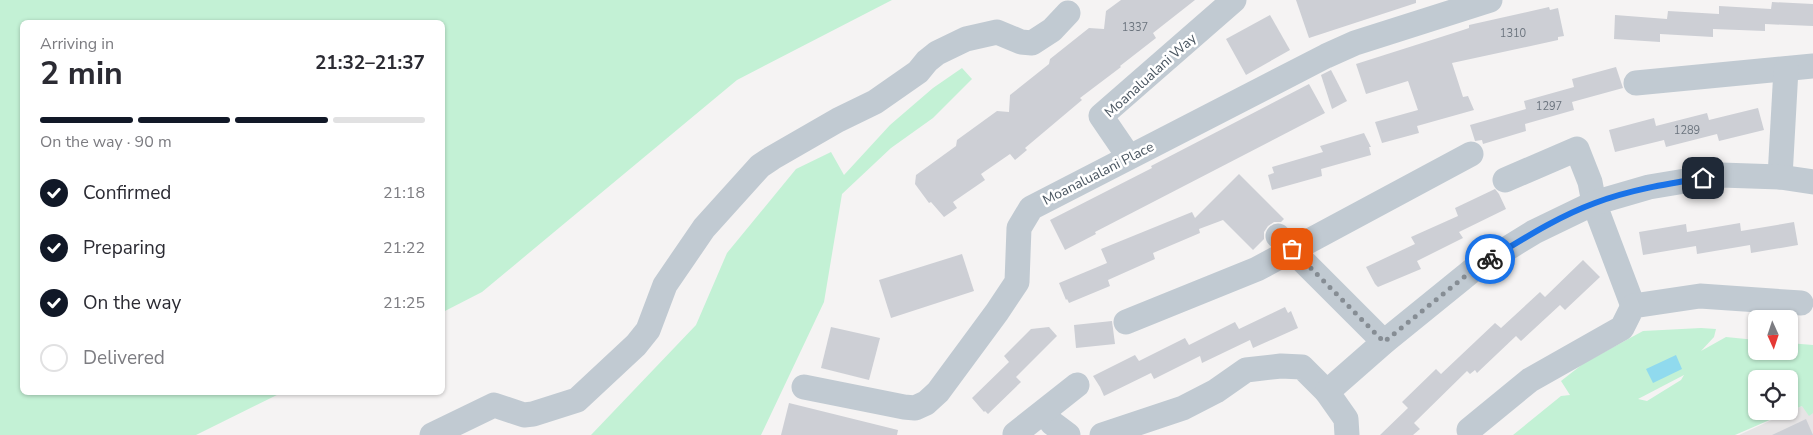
<!DOCTYPE html>
<html lang="en">
<head>
<meta charset="utf-8">
<style>
  body { margin:0; font-family:"Nunito Sans",sans-serif; background:#f2f2f3; color:#2b2b33; height:100vh; display:flex; flex-direction:column; font-size:19px; white-space:nowrap }
  * { box-sizing:border-box; margin:0 }
  p { font-size:16px; color:#7c7c81 }
  .icon { flex:none; width:28px; height:28px; fill:none; stroke:currentColor; stroke-width:2; stroke-linecap:round; stroke-linejoin:round }
  .map { position:relative; flex:1; overflow:hidden }
  .panel { position:absolute; left:20px; top:20px; width:425px; height:375px; display:flex; flex-direction:column; background:#fff; border-radius:8px; box-shadow:0 1px 4px #0004 }
  .panel>* { flex:none }
  .needle { width:32px; rotate:177deg }
  .fabs { position:absolute; left:1748px; top:310px; display:grid; gap:10px }
  .fabs a { display:grid; place-items:center; width:50px; height:50px; border-radius:8px; background:#fff; box-shadow:0 1px 4px #0004; font-size:25px }
  .pin { position:absolute; display:grid; place-items:center; width:42px; height:42px; color:#fff; margin:-21px; border-radius:10px; box-shadow:0 2px 8px #0006 }
  .courier { position:absolute; display:grid; place-items:center; width:50px; height:50px; margin:-25px; border:4px solid #1a73e8; border-radius:50%; background:#fff; color:#222; box-shadow:0 1px 6px #0007 }
  .headline em { font-style:normal; font-weight:700 }
  .headline div { display:flex; flex-direction:column-reverse }
  .headline { display:flex; align-items:center; justify-content:space-between; height:85px; padding:0 20px }
  h1 { font-size:32px; font-weight:700; line-height:38px }
  .bar { display:grid; grid-template-columns:repeat(4,1fr); gap:8px 5px; align-content:center; height:60px; padding:0 20px }
  .bar i { height:6px; border-radius:4px; background:#e1e1e2 }
  .bar .current { background:#111827 }
  .bar p { grid-column:span 4 }
  ol { padding:0 20px; list-style:none }
  li { display:flex; align-items:center; gap:15px; height:55px }
  li p { margin-inline-start:auto }
  li .icon { padding:5px; border-radius:50%; background:#111827; color:#fff; stroke-width:4 }
  li:last-child { color:#7c7c81 }
  li i { width:28px; height:28px; border:2px solid #e1e1e2; border-radius:50% }
  .map>svg:first-child { display:block }
  .education { fill:#e6e4e5 }
  .green { fill:#c3f1d5; fill-rule:evenodd }
  .water { fill:#90daee }
  .building { fill:#cdcfd5 }
  .lines { fill:none; stroke-linecap:round; stroke-linejoin:round }
  .minor { stroke:#c1cad2; stroke-width:25 }
  .done { stroke:#868d94; stroke-width:5; stroke-dasharray:0 9 }
  .route { stroke:#1a73e8; stroke-width:6 }
  .labels { text-anchor:middle; stroke-width:5; stroke-linejoin:round; paint-order:stroke }
  .number-label { font-size:11px; fill:#6b747e }
  .street-label { font-size:14px; fill:#4a5661; stroke:#fff }
</style>
</head>
<body>
<div class="map">
<svg width="1813" height="435" viewBox="0 0 1813 435">
  <rect width="100%" height="100%" fill="#f5f3f3"/>
  <path class="education" d="M 1813,401 L 1813,435 L 1739,435 Z"/>
  <g class="green">
    <path d="M 0,0 L 892,0 L 737,80 L 482,292 L 443,312 L 442,22 L 22,22 L 22,392 L 281,393 L 196,435 L 0,435 Z"/>
    <path d="M 962,68 L 972,79 L 933,118 L 891,148 L 842,194 L 824,302 L 761,435 L 591,435 L 696,325 L 727,253 L 796,169 L 831,152 L 844,175 L 890,125 L 933,88 Z"/>
    <path d="M 1701,328 L 1716,329 L 1714,337 L 1701,351 L 1726,337 L 1756,340 L 1756,351 L 1789,351 L 1789,343 L 1813,345 L 1813,413 L 1809,416 L 1802,406 L 1735,435 L 1513,435 L 1561,396 L 1570,395 L 1561,381 L 1584,363 L 1643,331 ZM 1684,375 L 1681,380 L 1647,401 L 1638,399 ZM 1756,379 L 1789,379 L 1789,411 L 1756,411 Z"/>
  </g>
  <path class="water" d="M 1676,355 L 1682,369 L 1653,383 L 1646,369 Z"/>
  <g class="building">
    <path d="M 1121,0 L 1195,0 L 1153,33 L 1156,38 L 1120,66 L 1121,67 L 1080,98 L 1082,100 L 1025,148 L 1027,150 L 1015,160 L 1010,154 L 981,174 L 985,180 L 953,202 L 957,208 L 944,217 L 931,202 L 929,203 L 915,184 L 916,175 L 956,146 L 957,140 L 997,111 L 1009,112 L 1010,95 L 1049,64 L 1050,59 L 1089,28 L 1104,29 L 1106,11 Z"/>
    <path d="M 1296,0 L 1416,0 L 1416,3 L 1309,38 Z"/>
    <path d="M 1772,2 L 1813,4 L 1813,26 L 1765,24 L 1765,31 L 1713,29 L 1713,37 L 1660,34 L 1660,42 L 1614,39 L 1615,15 L 1667,19 L 1668,11 L 1719,14 L 1719,6 L 1771,9 Z"/>
    <path d="M 1549,7 L 1550,10 L 1558,8 L 1564,36 L 1558,37 L 1558,40 L 1452,63 L 1463,97 L 1468,96 L 1474,110 L 1417,126 L 1419,133 L 1382,143 L 1375,122 L 1418,110 L 1408,81 L 1366,94 L 1356,64 L 1463,30 L 1469,28 L 1469,25 Z"/>
    <path d="M 1270,15 L 1290,50 L 1246,75 L 1226,39 Z"/>
    <path d="M 1616,67 L 1623,88 L 1572,102 L 1574,110 L 1525,124 L 1526,131 L 1483,144 L 1482,140 L 1475,141 L 1470,125 L 1526,109 L 1524,101 L 1574,87 L 1572,79 Z"/>
    <path d="M 1331,70 L 1347,101 L 1332,109 L 1321,75 Z"/>
    <path d="M 1309,84 L 1325,113 L 1095,232 L 1096,234 L 1065,250 L 1050,220 L 1152,168 L 1151,166 Z"/>
    <path d="M 1758,108 L 1764,130 L 1719,141 L 1717,134 L 1666,147 L 1664,140 L 1615,152 L 1609,130 L 1654,118 L 1656,126 L 1707,113 L 1709,120 Z"/>
    <path d="M 1364,133 L 1371,147 L 1369,147 L 1371,155 L 1321,169 L 1322,176 L 1272,190 L 1268,175 L 1274,173 L 1272,167 L 1323,152 L 1320,146 Z"/>
    <path d="M 1239,174 L 1284,219 L 1281,222 L 1274,222 L 1268,226 L 1264,232 L 1264,239 L 1253,250 L 1223,220 L 1199,229 L 1200,233 L 1153,253 L 1155,259 L 1108,280 L 1110,286 L 1069,303 L 1067,299 L 1066,300 L 1059,283 L 1107,263 L 1101,249 L 1192,212 L 1195,218 Z"/>
    <path d="M 1495,189 L 1499,194 L 1506,209 L 1459,232 L 1463,238 L 1417,261 L 1421,269 L 1378,287 L 1375,284 L 1366,267 L 1415,244 L 1411,237 L 1458,216 L 1455,208 Z"/>
    <path d="M 1794,222 L 1798,245 L 1751,253 L 1750,245 L 1697,254 L 1696,246 L 1643,255 L 1639,232 L 1686,224 L 1687,232 L 1740,223 L 1741,231 Z"/>
    <path d="M 962,254 L 974,291 L 891,318 L 879,280 Z"/>
    <path d="M 1583,260 L 1600,277 L 1565,310 L 1560,305 L 1521,341 L 1516,336 L 1477,373 L 1475,370 L 1470,374 L 1467,371 L 1414,423 L 1420,429 L 1413,435 L 1380,435 L 1408,408 L 1402,402 L 1436,369 L 1441,374 L 1495,323 L 1501,328 L 1540,292 L 1545,297 Z"/>
    <path d="M 1285,307 L 1288,313 L 1291,311 L 1298,328 L 1253,348 L 1250,340 L 1202,363 L 1200,356 L 1154,379 L 1151,373 L 1104,396 L 1100,387 L 1093,376 L 1135,355 L 1139,361 L 1185,338 L 1189,345 L 1235,322 L 1239,329 Z"/>
    <path d="M 1112,321 L 1115,344 L 1076,348 L 1074,325 Z"/>
    <path d="M 831,327 L 880,338 L 869,380 L 821,368 Z"/>
    <path d="M 1049,327 L 1057,336 L 1016,377 L 1021,382 L 988,414 L 985,411 L 984,412 L 972,398 L 1009,362 L 1004,356 L 1031,329 Z"/>
    <path d="M 789,403 L 898,430 L 897,435 L 781,435 Z"/>
    <path d="M 1806,419 L 1813,435 L 1772,435 Z"/>
  </g>
  <g class="lines">
    <g class="minor">
      <path d="M 1636,83 L 1813,66"/>
      <path d="M 1129,157 L 1101,116 L 1234,0"/>
      <path d="M 1780,177 L 1786,69"/>
      <path d="M 1505,180 L 1577,149 L 1590,182 L 1594,203 L 1633,306"/>
      <path d="M 1278,236 L 1384,342"/>
      <path d="M 1126,322 L 1257,269 L 1471,154"/>
      <path d="M 804,387 L 904,407 L 915,408 L 926,403 L 938,392 L 997,312 L 1017,282 L 1019,228 L 1031,208 L 1326,56 L 1355,43 L 1490,0"/>
      <path d="M 1044,412 L 1052,423 L 1068,435"/>
      <path d="M 1469,430 L 1530,380 L 1622,328 L 1633,306 L 1700,296 L 1801,303"/>
      <path d="M 1015,434 L 1077,385"/>
      <path d="M 432,435 L 494,405 L 524,415 L 533,414 L 577,400 L 636,345 L 648,330 L 665,285 L 704,228 L 760,166 L 772,158 L 838,120 L 875,102 L 918,72 L 927,61 L 937,53 L 966,39 L 997,32 L 1021,42 L 1032,43 L 1052,30 L 1068,13"/>
      <path d="M 1102,435 L 1183,408 L 1216,391 L 1246,370 L 1281,366 L 1302,367 L 1327,392"/>
      <path d="M 1347,435 L 1346,419 L 1327,392 L 1384,342 L 1474,269 L 1534,232 L 1594,203 L 1649,187 L 1721,175 L 1780,177 L 1813,182"/>
    </g>
  </g>
  <g class="lines">
    <path class="done" d="M 1292,249 L 1384,342 L 1474,269 L 1490,259"/>
    <path class="route" d="M 1490,259 C 1523,239 1557,217 1595,203 C 1629,190 1666,184 1703,178"/>
  </g>
  <g class="labels">
    <g class="number-label">
      <text x="1135" y="31">1337</text>
      <text x="1513" y="37">1310</text>
      <text x="1549" y="110">1297</text>
      <text x="1687" y="134">1289</text>
    </g>
    <g class="street-label">
      <text transform="translate(1150 75) rotate(-42)" y="5">Moanalualani Way</text>
      <text transform="translate(1098 173) rotate(-27)" y="5">Moanalualani Place</text>
    </g>
  </g>
</svg>
<div class="fabs">
<a><svg class="needle" viewBox="-14 -14 28 28"><path d="M0-13l5 13h-10z" fill="#e53935"/><path d="M0 13l5-13h-10z" fill="#7c7c81"/></svg></a>
<a><svg class="icon" aria-label="locate" viewBox="0 0 24 24"><circle cx="12" cy="12" r="6"/><path d="M12 2v4M12 18v4M2 12h4M18 12h4"/></svg></a>
</div>
<div class="pin" style="left:1292px;top:249px;background:#ea580c"><svg class="icon" aria-label="bag" viewBox="0 0 24 24"><path d="M5 8h14l-1 12H6zM9 8a3 3 0 0 1 6 0"/></svg></div>
<div class="pin" style="left:1703px;top:178px;background:#1f2937"><svg class="icon" aria-label="home" viewBox="0 0 24 24"><path d="M3 11l9-7 9 7M6 9v11h12V9"/></svg></div>
<div class="courier" style="left:1490px;top:259px"><svg class="icon" aria-label="bike" viewBox="0 0 24 24"><circle cx="6" cy="16" r="4"/><circle cx="18" cy="16" r="4"/><path d="M6 16l4-8h5l3 8M10 8l3 8H6M13 5h3"/></svg></div>
<section class="panel">
<div class="headline"><div><h1>2 min</h1><p>Arriving in</p></div><em>21:32–21:37</em></div>
<div class="bar"><i class="current"></i><i class="current"></i><i class="current"></i><i></i><p>On the way · 90 m</p></div>
<ol>
<li><svg class="icon" aria-label="check" viewBox="0 0 24 24"><path d="M5 12l5 5 9-10"/></svg>Confirmed<p>21:18</p></li>
<li><svg class="icon" aria-label="check" viewBox="0 0 24 24"><path d="M5 12l5 5 9-10"/></svg>Preparing<p>21:22</p></li>
<li><svg class="icon" aria-label="check" viewBox="0 0 24 24"><path d="M5 12l5 5 9-10"/></svg>On the way<p>21:25</p></li>
<li><i></i>Delivered</li>
</ol>
</section>
</div>
</body>
</html>
